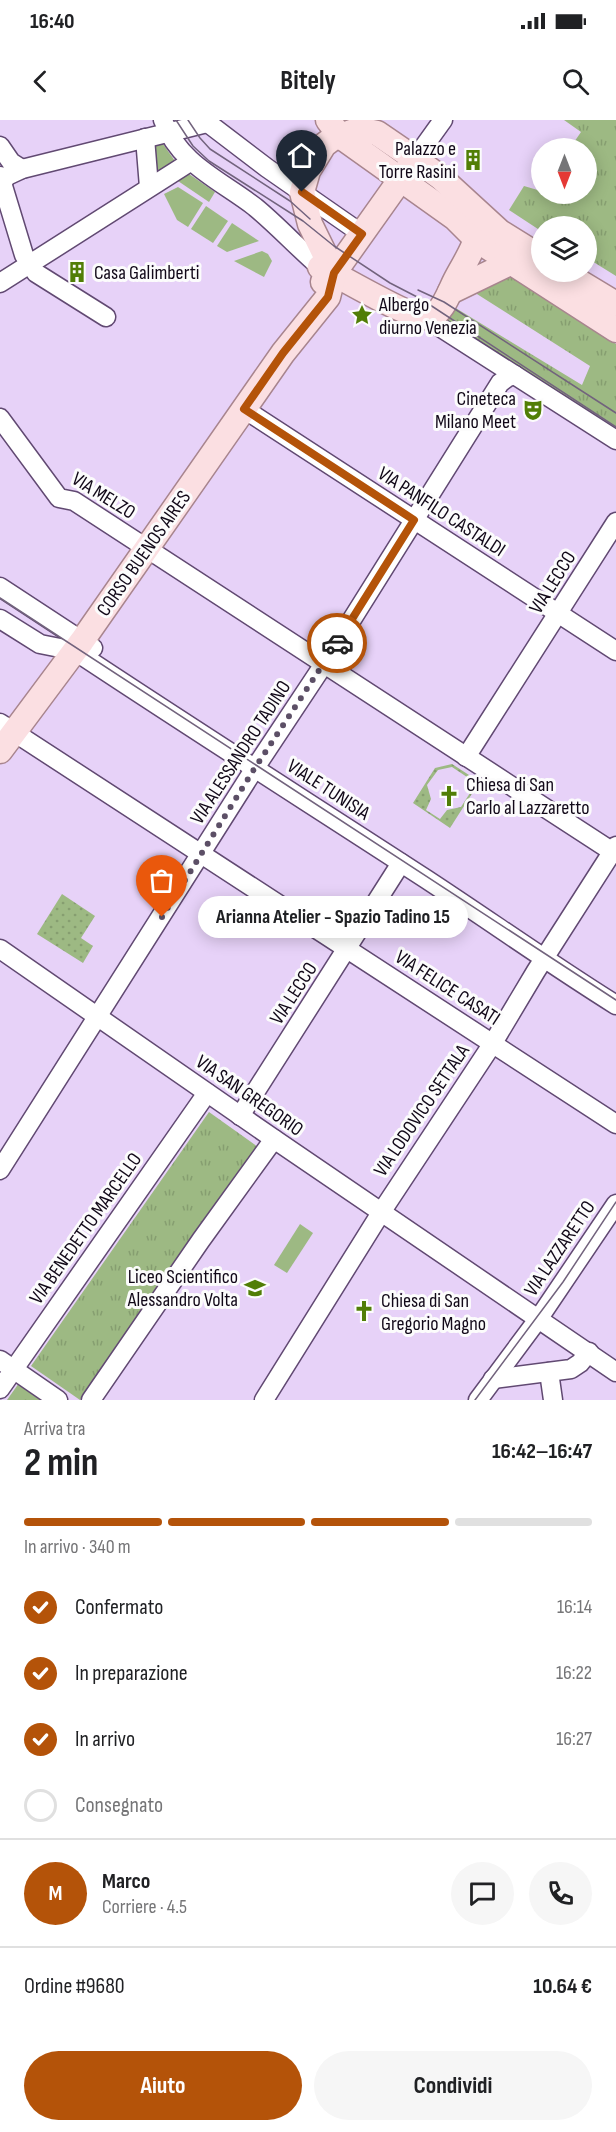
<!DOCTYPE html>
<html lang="it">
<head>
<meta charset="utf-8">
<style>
  body { margin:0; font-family:"Sofia Sans Condensed",sans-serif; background:#f6f6f6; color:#202124; height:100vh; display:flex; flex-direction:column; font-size:22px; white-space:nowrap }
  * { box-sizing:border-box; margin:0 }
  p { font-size:20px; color:#757577 }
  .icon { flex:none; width:33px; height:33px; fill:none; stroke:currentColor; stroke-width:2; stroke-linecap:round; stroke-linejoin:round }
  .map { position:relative; height:1280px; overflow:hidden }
  .side { display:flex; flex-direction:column; background:#fff; flex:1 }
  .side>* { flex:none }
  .needle { width:39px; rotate:180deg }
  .fabs { position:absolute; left:531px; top:18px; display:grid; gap:12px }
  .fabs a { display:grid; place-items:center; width:66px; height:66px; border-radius:50%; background:#fff; box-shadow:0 3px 15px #0003; font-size:30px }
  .pin { position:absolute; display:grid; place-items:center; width:51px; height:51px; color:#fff; margin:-62px -26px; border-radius:50% 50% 50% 0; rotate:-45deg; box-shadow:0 0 6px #0007 }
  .pin .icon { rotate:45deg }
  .courier { position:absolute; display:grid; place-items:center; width:60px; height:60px; margin:-30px; border:4px solid #b45309; border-radius:50%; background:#fff; color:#222; box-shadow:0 2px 8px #0007 }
  .bubble { position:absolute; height:42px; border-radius:21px; background:#fff; box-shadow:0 3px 15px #0003; font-size:20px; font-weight:700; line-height:42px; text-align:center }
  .head em { font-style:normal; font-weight:700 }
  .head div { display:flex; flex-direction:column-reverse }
  .head { display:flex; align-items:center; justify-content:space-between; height:102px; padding:0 24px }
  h1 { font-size:39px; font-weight:700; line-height:45px }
  .bar { display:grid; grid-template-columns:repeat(4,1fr); gap:9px 6px; align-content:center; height:72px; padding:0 24px }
  .bar i { height:8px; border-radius:4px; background:#e0e0e0 }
  .bar .current { background:#b45309 }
  .bar p { grid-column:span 4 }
  .line { display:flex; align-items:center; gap:15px; padding:0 24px; border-top:2px solid #e0e0e0 }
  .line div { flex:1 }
  .round { display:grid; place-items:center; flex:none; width:63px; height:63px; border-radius:32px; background:#f6f6f6 }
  ol { padding:0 24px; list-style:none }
  li { display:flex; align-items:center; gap:18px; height:66px }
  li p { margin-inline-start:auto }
  li .icon { padding:6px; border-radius:50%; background:#b45309; color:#fff; stroke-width:4 }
  li:last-child { color:#757577 }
  li i { width:33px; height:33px; border:3px solid #e0e0e0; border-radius:50% }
  .cta { display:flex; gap:12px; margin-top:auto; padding:12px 24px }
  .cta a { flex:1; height:69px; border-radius:36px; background:#b45309; color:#fff; font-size:24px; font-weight:700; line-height:69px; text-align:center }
  .cta a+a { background:#f6f6f6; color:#202124 }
  .status { display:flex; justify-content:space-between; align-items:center; height:42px; padding:0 30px; background:#fff; direction:ltr }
  .status svg { height:16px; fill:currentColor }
  header { display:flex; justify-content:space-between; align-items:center; height:78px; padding:0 24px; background:#fff; font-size:27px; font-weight:700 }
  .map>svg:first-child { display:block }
  .grass { fill:#9db983 }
  .park { fill:url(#park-tufts) }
  .garden { fill:url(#garden-dots); fill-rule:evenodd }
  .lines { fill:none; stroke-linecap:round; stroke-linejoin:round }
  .minor-casing { stroke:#614972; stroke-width:21 }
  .major-casing { stroke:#a8858e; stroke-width:27 }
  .minor { stroke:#fff; stroke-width:18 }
  .major { stroke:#fbdfe2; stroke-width:24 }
  .tram { stroke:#72637d; stroke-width:1.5 }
  .done { stroke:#5c4f66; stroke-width:6; stroke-dasharray:0 10.8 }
  .route { stroke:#b45309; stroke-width:8 }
  .labels { text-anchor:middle; stroke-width:6; stroke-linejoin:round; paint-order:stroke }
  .poi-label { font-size:20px; fill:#110818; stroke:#fcfcfc; text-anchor:start }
  .street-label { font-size:20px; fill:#110818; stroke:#fcfcfc }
</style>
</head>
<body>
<div class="status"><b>16:40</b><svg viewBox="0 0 49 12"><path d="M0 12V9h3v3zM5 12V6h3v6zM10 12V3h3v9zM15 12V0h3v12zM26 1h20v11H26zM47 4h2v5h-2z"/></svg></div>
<header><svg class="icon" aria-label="back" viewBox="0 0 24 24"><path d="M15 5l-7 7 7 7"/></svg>Bitely<svg class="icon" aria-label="search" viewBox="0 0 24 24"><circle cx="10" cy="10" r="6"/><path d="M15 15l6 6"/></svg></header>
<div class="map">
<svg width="616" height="1280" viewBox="0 0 616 1280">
  <defs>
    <pattern id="park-tufts" width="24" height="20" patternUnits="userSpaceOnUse" patternTransform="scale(1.5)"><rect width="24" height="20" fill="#9db983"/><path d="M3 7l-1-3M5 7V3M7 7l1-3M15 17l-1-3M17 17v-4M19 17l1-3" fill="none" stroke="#869e70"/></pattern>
    <pattern id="garden-dots" width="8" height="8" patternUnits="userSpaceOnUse" patternTransform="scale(1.5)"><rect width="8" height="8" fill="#9db983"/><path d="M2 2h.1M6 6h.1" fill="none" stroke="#869e70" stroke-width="1.8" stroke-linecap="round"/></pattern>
  </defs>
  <rect width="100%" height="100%" fill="#e7d2f8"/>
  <g class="grass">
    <path d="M 163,24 L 175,41 L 156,53 L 154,26 Z"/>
    <path d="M 189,54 L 215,72 L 209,82 L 178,61 Z"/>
    <path d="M 178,67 L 203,83 L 188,107 L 177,100 L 164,74 Z"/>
    <path d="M 206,86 L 228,101 L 213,123 L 191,109 Z"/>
    <path d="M 232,103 L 259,121 L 227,132 L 217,126 Z"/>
    <path d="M 262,131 L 268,134 L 272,141 L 264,157 L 234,141 Z"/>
    <path d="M 300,1104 L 313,1113 L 287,1153 L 274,1145 Z"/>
  </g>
  <g class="park">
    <path d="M 564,0 L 616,0 L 616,156 L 587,138 L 586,106 L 542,106 L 541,111 L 509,90 L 524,66 L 541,71 L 542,74 L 586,74 L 586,28 L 570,28 L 581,12 Z"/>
    <path d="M 503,150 L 616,224 L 616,315 L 444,204 L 454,187 L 582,265 L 590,246 L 469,169 Z"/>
    <path d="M 209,992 L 258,1027 L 80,1280 L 31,1246 Z"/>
    <path d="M 19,1263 L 43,1280 L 7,1280 Z"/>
  </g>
  <g class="garden">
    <path d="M 452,644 L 469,655 L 473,672 L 450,708 L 413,683 L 435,648 ZM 452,647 L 467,657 L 470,673 L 461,687 L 447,690 L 440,699 L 426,690 L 431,679 L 427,665 L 438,650 Z"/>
    <path d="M 62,774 L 95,796 L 81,818 L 93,826 L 83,843 L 37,814 Z"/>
  </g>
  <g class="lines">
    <defs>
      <g id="minor">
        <path d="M 163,0 C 179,44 220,60 255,87 C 277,105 297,127 319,146"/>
        <path d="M 204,0 L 267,48 L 362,114"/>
        <path d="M 145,18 L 149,67"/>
        <path d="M 0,26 L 11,42 L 22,49"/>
        <path d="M 415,39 L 443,0"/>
        <path d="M 0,56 L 24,135 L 36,153 L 106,197"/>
        <path d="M 2,63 L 7,56 L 22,49 L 207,3"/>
        <path d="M 0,163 L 190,42"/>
        <path d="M 424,197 L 616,320"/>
        <path d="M 244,289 L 616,531"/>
        <path d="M 0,298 L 59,378 L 74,381 L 616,734"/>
        <path d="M 0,467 L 93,528"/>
        <path d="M 0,499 L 40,524 L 75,531 C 191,608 309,683 426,759 C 490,801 552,845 616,885"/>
        <path d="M 0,603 L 616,1004"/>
        <path d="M 466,637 L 616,402"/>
        <path d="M 0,829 L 274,1019 L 616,1252"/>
        <path d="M 240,996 L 401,743"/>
        <path d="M 0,1050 L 253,651 L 324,544 L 500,263 L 508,257 L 515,255"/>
        <path d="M 0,1240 L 58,1280"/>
        <path d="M 549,1252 L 553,1280"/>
        <path d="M 493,1259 L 571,1249 L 580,1243 L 589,1232"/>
        <path d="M 0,1269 L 207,973"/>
        <path d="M 91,1280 L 201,1120 L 274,1019"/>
        <path d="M 264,1280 L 382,1091 L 493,923 L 536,851 L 616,726"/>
        <path d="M 478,1280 L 539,1198 L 616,1084"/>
      </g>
      <g id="major">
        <path d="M 328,0 L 340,16 L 455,98 L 476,119 L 489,128 L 616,210"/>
        <path d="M 320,147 C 339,155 414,202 430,197 C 443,193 450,170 456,159 C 465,142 478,123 479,104"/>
        <path d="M 563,152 L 616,184"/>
        <path d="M 334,153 L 310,104 L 302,72 L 308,51 L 324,25 L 332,19 L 354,11 L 363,10 L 377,13 L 415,39 L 440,57 L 500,112 L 542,138"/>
        <path d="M 323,162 L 334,153 L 410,46"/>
        <path d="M 450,172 L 512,142"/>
        <path d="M 0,631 L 82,521 L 283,233 L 328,177 L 334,153"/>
      </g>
    </defs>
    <use href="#minor" class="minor-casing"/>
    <use href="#major" class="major-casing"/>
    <use href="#minor" class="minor"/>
    <use href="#major" class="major"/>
    <g class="tram">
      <path d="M 176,0 L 193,26 L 209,41 L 303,101 L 334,126 L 390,163 L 421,179 L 616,307"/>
      <path d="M 188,0 L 200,18 L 210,29 L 290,81 L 310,99"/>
      <path d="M 418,170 L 444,182 L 616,293"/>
      <path d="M 0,478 L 616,880"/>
      <path d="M 475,1280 L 563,1162 L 616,1082"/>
    </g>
  </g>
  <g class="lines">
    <path class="done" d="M 162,797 L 253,651 L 337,523"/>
    <path class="route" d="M 302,72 L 362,114 L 334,153 L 328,177 L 283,233 L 244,289 L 414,400 L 337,523"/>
  </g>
  <defs>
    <symbol id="building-bare" viewBox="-9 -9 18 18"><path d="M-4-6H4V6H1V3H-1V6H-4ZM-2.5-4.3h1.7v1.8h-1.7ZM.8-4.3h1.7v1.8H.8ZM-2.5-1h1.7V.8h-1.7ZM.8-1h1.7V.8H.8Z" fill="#517e06" stroke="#fcfcfc" stroke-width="2.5" paint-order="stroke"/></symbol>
    <symbol id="sight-bare" viewBox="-9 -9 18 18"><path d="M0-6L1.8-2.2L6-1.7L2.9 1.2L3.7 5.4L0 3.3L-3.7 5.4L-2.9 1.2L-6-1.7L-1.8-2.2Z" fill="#517e06" stroke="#fcfcfc" stroke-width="2.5" paint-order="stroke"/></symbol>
    <symbol id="theatre-bare" viewBox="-9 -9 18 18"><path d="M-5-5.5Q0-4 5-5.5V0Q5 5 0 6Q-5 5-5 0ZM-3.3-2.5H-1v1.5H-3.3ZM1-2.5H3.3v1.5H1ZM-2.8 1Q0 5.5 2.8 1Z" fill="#517e06" stroke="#fcfcfc" stroke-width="2.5" paint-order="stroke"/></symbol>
    <symbol id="church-bare" viewBox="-9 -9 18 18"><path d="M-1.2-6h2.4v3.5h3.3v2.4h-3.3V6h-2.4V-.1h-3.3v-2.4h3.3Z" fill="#517e06" stroke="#fcfcfc" stroke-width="2.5" paint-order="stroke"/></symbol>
    <symbol id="school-bare" viewBox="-9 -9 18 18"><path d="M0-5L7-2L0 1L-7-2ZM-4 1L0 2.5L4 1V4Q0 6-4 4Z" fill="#517e06" stroke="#fcfcfc" stroke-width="2.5" paint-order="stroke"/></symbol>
  </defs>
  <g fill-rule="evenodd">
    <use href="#building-bare" x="458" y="25" width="30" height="30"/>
    <use href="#building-bare" x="62" y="137" width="30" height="30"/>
    <use href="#sight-bare" x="347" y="180" width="30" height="30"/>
    <use href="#theatre-bare" x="518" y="275" width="30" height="30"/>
    <use href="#church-bare" x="434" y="661" width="30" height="30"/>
    <use href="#school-bare" x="240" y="1153" width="30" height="30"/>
    <use href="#church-bare" x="349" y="1176" width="30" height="30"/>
  </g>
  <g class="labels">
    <g class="poi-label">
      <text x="456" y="35" text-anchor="end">Palazzo e<tspan x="456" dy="23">Torre Rasini</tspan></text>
      <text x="94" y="159">Casa Galimberti</text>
      <text x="379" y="191">Albergo<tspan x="379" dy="23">diurno Venezia</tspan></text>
      <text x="516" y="285" text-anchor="end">Cineteca<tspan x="516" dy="23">Milano Meet</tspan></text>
      <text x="466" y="671">Chiesa di San<tspan x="466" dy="23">Carlo al Lazzaretto</tspan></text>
      <text x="238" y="1163" text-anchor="end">Liceo Scientifico<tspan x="238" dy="23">Alessandro Volta</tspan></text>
      <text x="381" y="1187">Chiesa di San<tspan x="381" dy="23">Gregorio Magno</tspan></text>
    </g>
    <g class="street-label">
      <text transform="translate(104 375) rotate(32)" y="7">VIA MELZO</text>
      <text transform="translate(442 391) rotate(33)" y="7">VIA PANFILO CASTALDI</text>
      <text transform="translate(143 433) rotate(-55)" y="7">CORSO BUENOS AIRES</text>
      <text transform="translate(552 462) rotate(-58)" y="7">VIA LECCO</text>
      <text transform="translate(240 632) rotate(-57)" y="7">VIA ALESSANDRO TADINO</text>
      <text transform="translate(329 669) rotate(33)" y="7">VIALE TUNISIA</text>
      <text transform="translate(448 867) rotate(33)" y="7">VIA FELICE CASATI</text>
      <text transform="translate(293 873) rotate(-57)" y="7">VIA LECCO</text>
      <text transform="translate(250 975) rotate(35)" y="7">VIA SAN GREGORIO</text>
      <text transform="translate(421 990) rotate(-56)" y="7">VIA LODOVICO SETTALA</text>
      <text transform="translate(85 1108) rotate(-55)" y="7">VIA BENEDETTO MARCELLO</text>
      <text transform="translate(559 1128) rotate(-56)" y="7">VIA LAZZARETTO</text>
    </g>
  </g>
</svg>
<div class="fabs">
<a><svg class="needle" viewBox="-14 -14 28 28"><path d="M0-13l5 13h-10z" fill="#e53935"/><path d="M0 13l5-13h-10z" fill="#757577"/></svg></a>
<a><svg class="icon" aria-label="layers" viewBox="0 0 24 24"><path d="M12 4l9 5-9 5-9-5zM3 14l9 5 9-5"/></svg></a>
</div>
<div class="pin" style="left:162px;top:797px;background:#ea580c"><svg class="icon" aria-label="bag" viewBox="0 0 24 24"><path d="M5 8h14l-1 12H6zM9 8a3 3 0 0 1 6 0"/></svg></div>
<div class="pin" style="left:302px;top:72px;background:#1f2937"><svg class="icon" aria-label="home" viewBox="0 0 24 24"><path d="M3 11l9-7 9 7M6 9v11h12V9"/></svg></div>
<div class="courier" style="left:337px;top:523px"><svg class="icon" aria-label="car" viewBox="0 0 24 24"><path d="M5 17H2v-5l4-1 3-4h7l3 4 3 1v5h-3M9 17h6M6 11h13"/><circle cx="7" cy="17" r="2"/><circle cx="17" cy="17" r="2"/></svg></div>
<div class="bubble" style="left:198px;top:776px;width:270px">Arianna Atelier - Spazio Tadino 15</div>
</div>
<section class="side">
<div class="head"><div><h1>2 min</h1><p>Arriva tra</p></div><em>16:42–16:47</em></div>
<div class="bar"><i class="current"></i><i class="current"></i><i class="current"></i><i></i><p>In arrivo · 340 m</p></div>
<ol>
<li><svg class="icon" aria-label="check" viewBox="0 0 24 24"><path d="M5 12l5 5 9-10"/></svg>Confermato<p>16:14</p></li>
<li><svg class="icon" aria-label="check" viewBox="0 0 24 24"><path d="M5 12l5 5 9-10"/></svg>In preparazione<p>16:22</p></li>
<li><svg class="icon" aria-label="check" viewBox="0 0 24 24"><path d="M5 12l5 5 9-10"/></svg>In arrivo<p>16:27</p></li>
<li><i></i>Consegnato</li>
</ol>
<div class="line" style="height:108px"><b class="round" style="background:#b45309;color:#fff">M</b><div><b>Marco</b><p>Corriere · 4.5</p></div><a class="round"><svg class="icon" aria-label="chat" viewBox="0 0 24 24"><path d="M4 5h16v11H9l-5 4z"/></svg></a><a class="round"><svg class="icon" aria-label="phone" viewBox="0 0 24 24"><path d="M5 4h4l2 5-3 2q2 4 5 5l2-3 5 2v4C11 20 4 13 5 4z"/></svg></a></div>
<div class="line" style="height:78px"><div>Ordine #9680</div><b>10.64 €</b></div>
<div class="cta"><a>Aiuto</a><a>Condividi</a></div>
</section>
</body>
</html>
